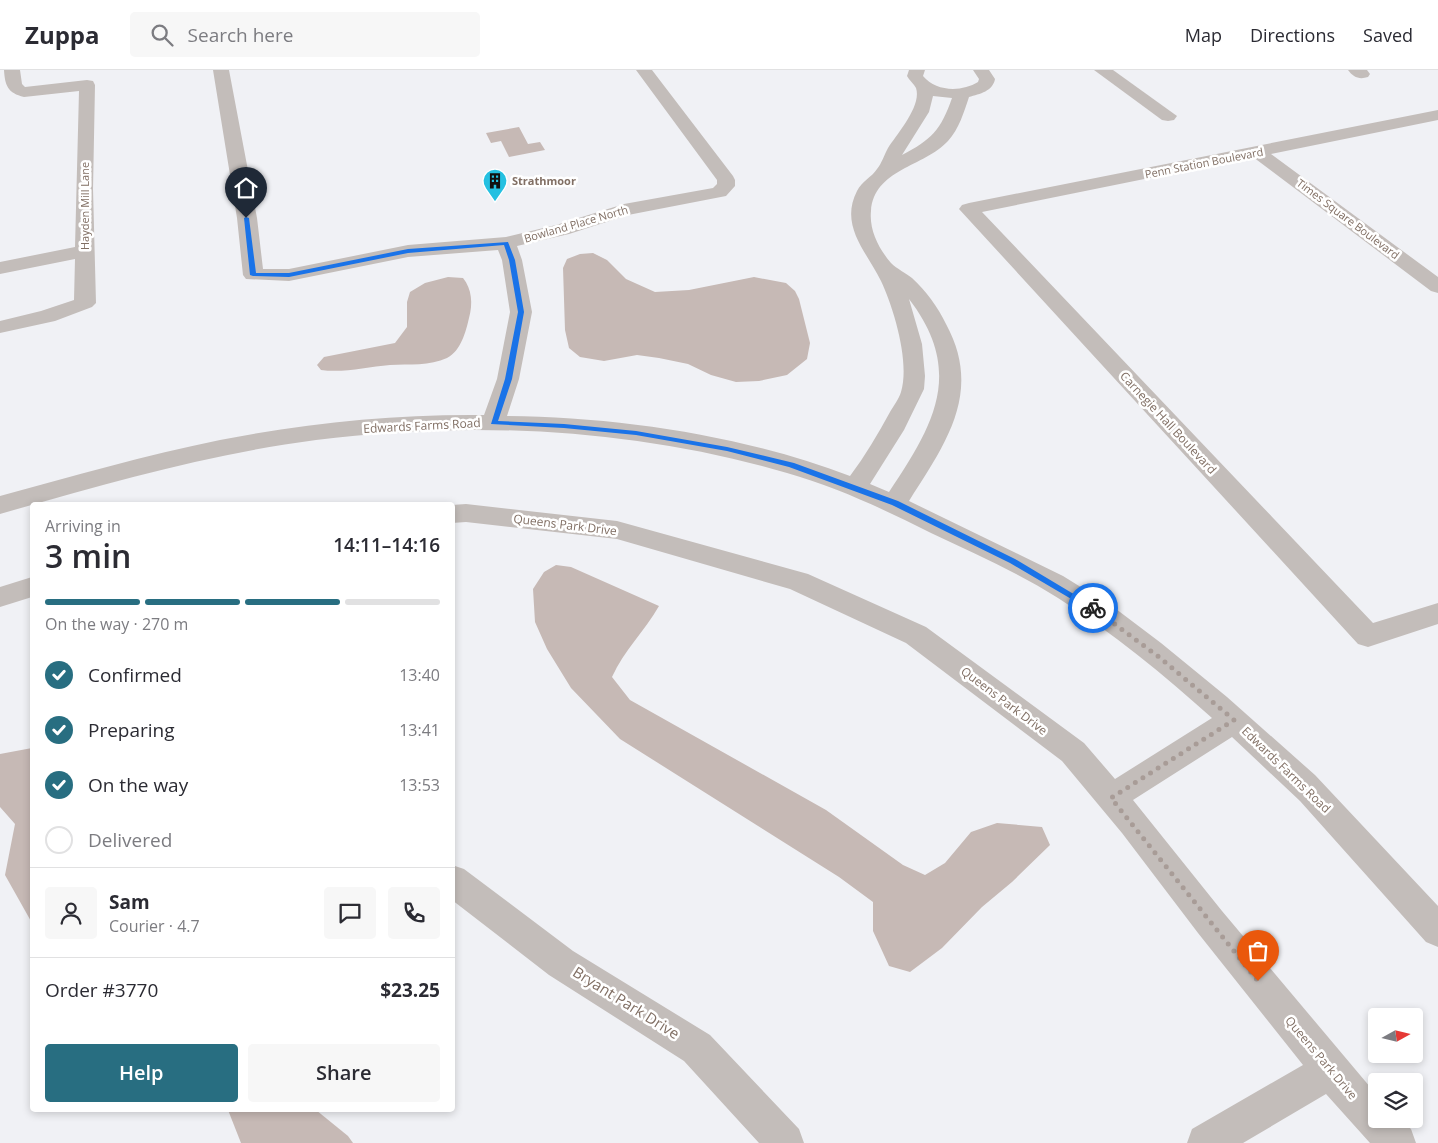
<!DOCTYPE html>
<html lang="en">
<head>
<meta charset="utf-8">
<style>
  body { margin:0; font-family:"Open Sans",sans-serif; background:#f7f7f7; color:#2b2b33; height:100vh; display:flex; flex-direction:column; font-size:19px; white-space:nowrap }
  * { box-sizing:border-box; margin:0 }
  p { font-size:16px; color:#7c7c81 }
  .icon { flex:none; width:28px; height:28px; fill:none; stroke:currentColor; stroke-width:2; stroke-linecap:round; stroke-linejoin:round }
  .map { position:relative; flex:1; overflow:hidden }
  .sheet { position:absolute; left:30px; top:432px; width:425px; height:610px; display:flex; flex-direction:column; background:#fff; border-radius:5px; box-shadow:0 2px 8px #0003 }
  .sheet>* { flex:none }
  .needle { width:32px; rotate:82deg }
  .buttons { position:absolute; left:1368px; top:938px; display:grid; gap:10px }
  .buttons a { display:grid; place-items:center; width:55px; height:55px; border-radius:5px; background:#fff; box-shadow:0 2px 8px #0003; font-size:25px }
  .pin { position:absolute; display:grid; place-items:center; width:42px; height:42px; color:#fff; margin:-51px -21px; border-radius:50% 50% 50% 0; rotate:-45deg; box-shadow:0 0 5px #0007 }
  .pin .icon { rotate:45deg }
  .courier { position:absolute; display:grid; place-items:center; width:50px; height:50px; margin:-25px; border:4px solid #1a73e8; border-radius:50%; background:#fff; color:#222; box-shadow:0 1px 6px #0007 }
  .head em { font-style:normal; font-weight:600 }
  .head div { display:flex; flex-direction:column-reverse }
  .head { display:flex; align-items:center; justify-content:space-between; height:85px; padding:0 15px }
  h1 { font-size:32px; font-weight:600; line-height:38px }
  .bar { display:grid; grid-template-columns:repeat(4,1fr); gap:8px 5px; align-content:center; height:60px; padding:0 15px }
  .bar i { height:6px; border-radius:4px; background:#e1e1e2 }
  .bar .on { background:#286e81 }
  .bar p { grid-column:span 4 }
  .line { display:flex; align-items:center; gap:12px; padding:0 15px; border-top:1px solid #e1e1e2 }
  .line div { flex:1 }
  .round { display:grid; place-items:center; flex:none; width:52px; height:52px; border-radius:5px; background:#f7f7f7 }
  ol { padding:0 15px; list-style:none }
  li { display:flex; align-items:center; gap:15px; height:55px }
  li p { margin-inline-start:auto }
  li .icon { padding:5px; border-radius:50%; background:#286e81; color:#fff; stroke-width:4 }
  li:last-child { color:#7c7c81 }
  li i { width:28px; height:28px; border:2px solid #e1e1e2; border-radius:50% }
  .primary-button { display:flex; gap:10px; margin-top:auto; padding:10px 15px }
  .primary-button a { flex:1; height:58px; border-radius:5px; background:#286e81; color:#fff; font-size:20px; font-weight:600; line-height:58px; text-align:center }
  .primary-button a+a { background:#f7f7f7; color:#2b2b33 }
  header { display:flex; align-items:center; gap:30px; box-sizing:border-box; height:70px; padding:0 25px; background:#fff; border-bottom:1px solid #e1e1e2 }
  header strong { font-size:24px }
  nav { display:flex; gap:28px; margin-inline-start:auto; font-size:18px }
  .search { width:350px; height:45px; background:#f7f7f7; display:flex; align-items:center; gap:12px; box-sizing:border-box; padding:0 18px; border-radius:5px; color:#7c7c81; font-size:19px }
  .map>svg:first-child { display:block }
  .water { fill:#c6b9b5 }
  .lines { fill:none; stroke-linecap:round; stroke-linejoin:round }
  .minor { fill:#c3bdba; fill-rule:evenodd }
  .route { fill:#1a73e8 }
  .done { stroke:#a89c97; stroke-width:5; stroke-dasharray:0 9 }
  .labels { text-anchor:middle; stroke-width:5; stroke-linejoin:round; paint-order:stroke }
  .far-street-label { font-size:11px; fill:#816f64; stroke:#fff }
  .far-poi-label { font-size:11px; font-weight:bold; fill:#816f64; stroke:#fff; text-anchor:start }
  .street-label { font-size:12px; fill:#816f64; stroke:#fff }
  .near-street-label { font-size:15px; fill:#816f64; stroke:#fff }
</style>
</head>
<body>
<header>
<strong>Zuppa</strong>
<div class="search"><svg class="icon" aria-label="search" viewBox="0 0 24 24"><circle cx="10" cy="10" r="6"/><path d="M15 15l6 6"/></svg>Search here</div>
<nav><a>Map</a><a>Directions</a><a>Saved</a></nav>
</header>
<div class="map">
<svg width="1438" height="1073" viewBox="0 0 1438 1073">
  <rect width="100%" height="100%" fill="#f0f1f5"/>
  <g class="water">
    <path d="M 519,57 L 528,74 L 540,72 L 545,80 L 509,87 L 501,71 L 491,73 L 486,63 Z"/>
    <path d="M 593,183 L 607,190 L 626,209 L 655,222 L 689,220 L 754,207 L 786,213 L 795,221 L 799,229 L 810,273 L 807,289 L 787,305 L 759,311 L 736,312 L 711,305 L 688,294 L 659,288 L 637,285 L 604,291 L 580,287 L 569,278 L 565,260 L 563,198 L 567,189 L 580,184 Z"/>
    <path d="M 448,207 L 463,208 C 472,219 473,234 469,248 C 466,261 461,281 447,288 C 430,296 409,294 390,295 C 367,297 344,303 321,300 L 317,295 L 324,287 L 395,273 L 407,257 L 407,232 L 410,222 L 425,213 Z"/>
    <path d="M 556,495 L 571,497 L 659,536 C 645,561 624,580 612,607 L 630,630 L 826,740 L 903,795 L 925,805 L 945,793 L 971,762 L 997,753 L 1042,757 L 1050,775 L 1012,812 L 982,837 L 942,878 L 910,902 L 889,896 L 873,861 L 873,832 L 839,807 L 620,669 L 571,618 L 547,579 L 535,552 L 533,519 L 544,502 Z"/>
    <path d="M 32,678 L 32,853 L 5,805 L 15,754 L 0,737 L 0,684 Z"/>
    <path d="M 228,1040 L 316,1040 L 348,1066 L 353,1073 L 241,1073 Z"/>
  </g>
  <g class="lines">
    <g class="minor">
      <path d="M 4,0 L 20,0 L 22,14 L 25,17 L 87,10 L 93,11 L 95,15 L 93,119 L 96,233 L 92,237 L 55,251 L 0,263 L 0,251 L 41,241 L 74,230 L 75,189 L 0,204 L 0,192 L 75,177 L 79,21 L 24,27 C 8,23 5,16 4,0 Z"/>
      <path d="M 213,0 L 229,0 L 257,148 L 263,199 L 289,199 L 408,175 L 506,167 L 556,155 L 624,134 L 713,118 L 717,114 L 717,110 L 636,0 L 652,0 L 733,106 L 735,110 L 735,116 L 726,126 L 628,145 L 569,164 L 517,176 L 522,190 L 532,242 L 519,309 L 507,346 C 620,347 745,366 850,406 C 865,386 878,364 890,342 C 894,335 899,329 901,322 C 910,292 894,239 881,211 C 867,182 839,156 857,121 C 862,111 872,107 877,99 C 882,93 884,85 888,78 C 897,64 922,36 916,18 C 914,14 909,10 907,6 L 909,0 L 925,0 L 923,6 C 936,22 962,22 978,12 L 979,9 L 973,0 L 989,0 L 995,9 C 993,21 980,24 969,27 C 964,42 959,59 948,71 C 924,97 874,99 871,141 C 869,160 879,179 891,193 C 897,199 906,203 912,208 C 926,221 938,237 946,254 C 983,322 946,373 909,431 L 1063,506 L 1116,539 L 1161,573 L 1227,627 L 1315,705 L 1438,836 L 1438,877 L 1426,872 L 1300,731 L 1232,667 L 1133,730 L 1222,841 L 1376,1024 L 1376,1049 L 1400,1049 L 1411,1059 L 1416,1073 L 1370,1073 L 1326,1024 L 1243,1073 L 1187,1073 L 1192,1059 L 1303,995 L 1198,863 L 1122,763 L 1062,691 L 906,573 L 790,519 L 617,469 L 466,452 L 452,453 L 452,435 L 466,434 L 617,451 L 808,504 L 926,557 L 1084,673 L 1115,709 L 1212,648 C 1164,605 1113,563 1058,528 C 1018,503 974,483 931,463 C 885,440 837,417 787,403 C 636,359 472,350 316,370 C 208,384 104,414 0,444 L 0,426 C 73,406 146,385 220,370 C 307,353 395,344 484,345 L 497,309 L 510,242 L 502,190 L 498,180 L 408,187 L 289,211 L 246,209 L 243,205 L 237,148 ZM 933,26 L 952,28 C 941,60 931,70 902,85 L 929,42 ZM 909,229 C 965,302 934,355 889,422 L 870,414 L 904,360 L 924,319 L 925,306 L 922,274 Z"/>
      <path d="M 1094,0 L 1113,0 L 1177,46 L 1174,50 L 1168,51 L 1162,50 Z"/>
      <path d="M 1348,0 L 1367,0 L 1370,4 L 1368,7 C 1359,10 1353,7 1348,0 Z"/>
      <path d="M 1438,40 L 1438,50 L 1271,84 L 1438,207 L 1438,223 L 1431,221 L 1253,87 L 982,142 L 1373,553 L 1438,533 L 1438,554 L 1368,577 L 1358,574 L 959,139 L 962,135 L 969,133 Z"/>
      <path d="M 32,507 L 32,527 L 0,537 L 0,517 Z"/>
      <path d="M 452,795 L 464,799 L 573,881 L 710,965 L 799,1059 L 804,1073 L 759,1073 L 684,991 L 549,905 L 452,830 Z"/>
    </g>
  </g>
  <path class="route" d="M 246,147 L 249,148 L 256,203 L 289,203 L 408,179 L 508,172 L 515,190 L 524,242 L 512,309 L 498,351 L 564,354 L 636,361 L 727,377 L 794,393 L 898,431 L 1015,489 L 1097,538 L 1093,541 L 1090,540 L 1010,493 L 892,435 L 789,397 L 727,381 L 636,365 L 564,358 L 491,354 L 505,309 L 518,242 L 509,190 L 504,175 L 408,183 L 289,207 L 253,206 L 250,205 L 244,148 Z"/>
  <g class="lines">
    <path class="done" d="M 1093,538 L 1159,587 L 1234,650 L 1111,728 L 1258,911"/>
  </g>
  <defs>
    <symbol id="building-pin" viewBox="-11 -11 22 30"><path d="M0 17L-7.5 6A9.5 9.5 0 1 1 7.5 6Z" fill="#24c0e1" stroke="#fff"/><path d="M-4-6H4V6H1V3H-1V6H-4ZM-2.5-4.3h1.7v1.8h-1.7ZM.8-4.3h1.7v1.8H.8ZM-2.5-1h1.7V.8h-1.7ZM.8-1h1.7V.8H.8Z" fill="#111"/></symbol>
  </defs>
  <g fill-rule="evenodd">
    <use href="#building-pin" x="481" y="97" width="28" height="38"/>
  </g>
  <g class="labels">
    <g class="far-street-label">
      <text transform="translate(1204 93) rotate(-11)" y="4">Penn Station Boulevard</text>
      <text transform="translate(85 136) rotate(-90)" y="4">Hayden Mill Lane</text>
      <text transform="translate(1348 149) rotate(37)" y="4">Times Square Boulevard</text>
      <text transform="translate(576 154) rotate(-16)" y="4">Bowland Place North</text>
    </g>
    <g class="far-poi-label">
      <text x="512" y="115">Strathmoor</text>
    </g>
    <g class="street-label">
      <text transform="translate(1168 353) rotate(47)" y="4">Carnegie Hall Boulevard</text>
      <text transform="translate(422 356) rotate(-3)" y="4">Edwards Farms Road</text>
      <text transform="translate(565 455) rotate(7)" y="4">Queens Park Drive</text>
      <text transform="translate(1004 631) rotate(37)" y="4">Queens Park Drive</text>
      <text transform="translate(1286 700) rotate(44)" y="4">Edwards Farms Road</text>
      <text transform="translate(1321 988) rotate(50)" y="4">Queens Park Drive</text>
    </g>
    <g class="near-street-label">
      <text transform="translate(626 933) rotate(32)" y="5">Bryant Park Drive</text>
    </g>
  </g>
</svg>
<div class="buttons">
<a><svg class="needle" viewBox="-14 -14 28 28"><path d="M0-13l5 13h-10z" fill="#e53935"/><path d="M0 13l5-13h-10z" fill="#7c7c81"/></svg></a>
<a><svg class="icon" aria-label="layers" viewBox="0 0 24 24"><path d="M12 4l9 5-9 5-9-5zM3 14l9 5 9-5"/></svg></a>
</div>
<div class="pin" style="left:1258px;top:911px;background:#ea580c"><svg class="icon" aria-label="bag" viewBox="0 0 24 24"><path d="M5 8h14l-1 12H6zM9 8a3 3 0 0 1 6 0"/></svg></div>
<div class="pin" style="left:246px;top:148px;background:#1f2937"><svg class="icon" aria-label="home" viewBox="0 0 24 24"><path d="M3 11l9-7 9 7M6 9v11h12V9"/></svg></div>
<div class="courier" style="left:1093px;top:538px"><svg class="icon" aria-label="bike" viewBox="0 0 24 24"><circle cx="6" cy="16" r="4"/><circle cx="18" cy="16" r="4"/><path d="M6 16l4-8h5l3 8M10 8l3 8H6M13 5h3"/></svg></div>
<section class="sheet">
<div class="head"><div><h1>3 min</h1><p>Arriving in</p></div><em>14:11–14:16</em></div>
<div class="bar"><i class="on"></i><i class="on"></i><i class="on"></i><i></i><p>On the way · 270 m</p></div>
<ol>
<li><svg class="icon" aria-label="check" viewBox="0 0 24 24"><path d="M5 12l5 5 9-10"/></svg>Confirmed<p>13:40</p></li>
<li><svg class="icon" aria-label="check" viewBox="0 0 24 24"><path d="M5 12l5 5 9-10"/></svg>Preparing<p>13:41</p></li>
<li><svg class="icon" aria-label="check" viewBox="0 0 24 24"><path d="M5 12l5 5 9-10"/></svg>On the way<p>13:53</p></li>
<li><i></i>Delivered</li>
</ol>
<div class="line" style="height:90px"><a class="round"><svg class="icon" aria-label="person" viewBox="0 0 24 24"><circle cx="12" cy="8" r="4"/><path d="M4 21q1-7 8-7t8 7"/></svg></a><div><b>Sam</b><p>Courier · 4.7</p></div><a class="round"><svg class="icon" aria-label="chat" viewBox="0 0 24 24"><path d="M4 5h16v11H9l-5 4z"/></svg></a><a class="round"><svg class="icon" aria-label="phone" viewBox="0 0 24 24"><path d="M5 4h4l2 5-3 2q2 4 5 5l2-3 5 2v4C11 20 4 13 5 4z"/></svg></a></div>
<div class="line" style="height:65px"><div>Order #3770</div><b>$23.25</b></div>
<div class="primary-button"><a>Help</a><a>Share</a></div>
</section>
</div>
</body>
</html>
